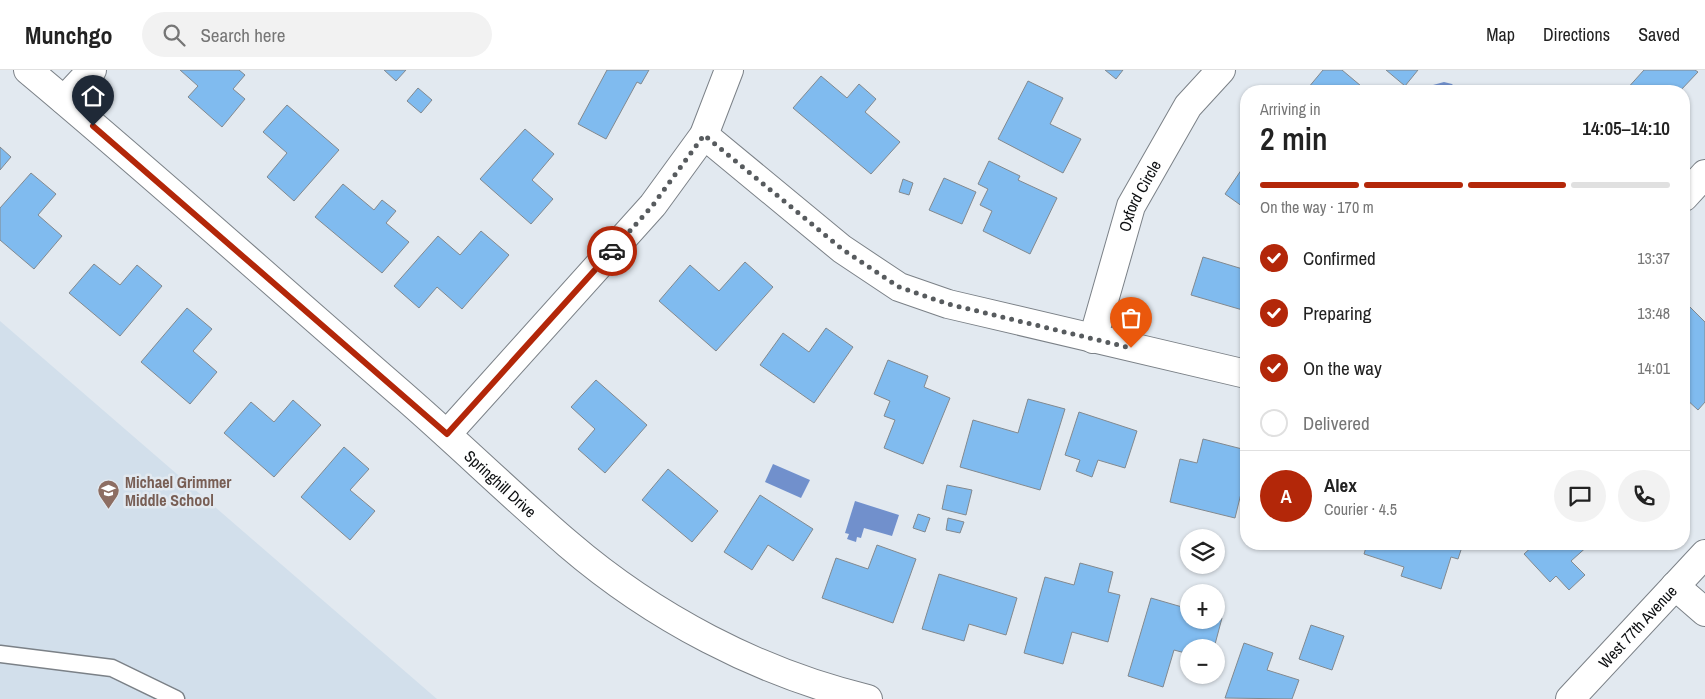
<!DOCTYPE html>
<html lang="en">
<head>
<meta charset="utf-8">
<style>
  body { margin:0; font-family:"Archivo Narrow",sans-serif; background:#f2f2f2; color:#222; height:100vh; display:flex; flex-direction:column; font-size:19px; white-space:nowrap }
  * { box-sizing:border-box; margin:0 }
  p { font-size:16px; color:#767676 }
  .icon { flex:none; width:28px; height:28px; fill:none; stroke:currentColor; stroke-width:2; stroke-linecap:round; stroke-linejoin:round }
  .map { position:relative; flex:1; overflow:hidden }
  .panel { position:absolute; left:1240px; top:15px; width:450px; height:465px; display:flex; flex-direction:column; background:#fff; border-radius:20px; box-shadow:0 1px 4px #0004 }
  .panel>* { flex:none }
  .buttons { position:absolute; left:1180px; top:459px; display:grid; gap:10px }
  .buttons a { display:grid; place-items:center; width:45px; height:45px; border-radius:50%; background:#fff; box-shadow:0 1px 4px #0004; font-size:25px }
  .pin { position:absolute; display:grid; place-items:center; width:42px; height:42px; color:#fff; margin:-51px -21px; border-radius:50% 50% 50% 0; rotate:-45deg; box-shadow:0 0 5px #0007 }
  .pin .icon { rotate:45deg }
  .courier { position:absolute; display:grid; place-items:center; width:50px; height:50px; margin:-25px; border:4px solid #b32709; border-radius:50%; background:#fff; color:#222; box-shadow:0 1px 6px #0007 }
  .summary em { font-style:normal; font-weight:600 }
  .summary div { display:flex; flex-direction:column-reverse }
  .summary { display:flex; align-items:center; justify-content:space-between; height:85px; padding:0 20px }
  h1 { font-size:32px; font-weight:600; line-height:38px }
  .bar { display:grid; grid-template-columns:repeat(4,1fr); gap:8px 5px; align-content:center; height:60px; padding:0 20px }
  .bar i { height:6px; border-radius:4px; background:#e0e0e0 }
  .bar .active { background:#b32709 }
  .bar p { grid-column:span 4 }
  .line { display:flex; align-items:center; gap:12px; padding:0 20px; border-top:1px solid #e0e0e0 }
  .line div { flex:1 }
  .round { display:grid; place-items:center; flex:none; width:52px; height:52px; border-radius:26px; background:#f2f2f2 }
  ol { padding:0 20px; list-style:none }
  li { display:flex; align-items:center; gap:15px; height:55px }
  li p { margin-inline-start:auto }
  li .icon { padding:5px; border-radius:50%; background:#b32709; color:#fff; stroke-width:4 }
  li:last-child { color:#767676 }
  li i { width:28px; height:28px; border:2px solid #e0e0e0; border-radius:50% }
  header { display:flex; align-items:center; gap:30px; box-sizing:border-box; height:70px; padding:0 25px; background:#fff; border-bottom:1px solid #e0e0e0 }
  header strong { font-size:24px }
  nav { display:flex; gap:28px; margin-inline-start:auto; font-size:18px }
  .search { width:350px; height:45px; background:#f2f2f2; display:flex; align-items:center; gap:12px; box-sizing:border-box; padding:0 18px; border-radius:28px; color:#767676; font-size:19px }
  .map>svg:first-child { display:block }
  .built { fill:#d2dfeb }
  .water { fill:#7190cc }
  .building { fill:#80bbef; stroke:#82898f }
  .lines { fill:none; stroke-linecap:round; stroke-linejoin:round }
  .lane-casing { stroke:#7b8187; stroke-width:19 }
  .street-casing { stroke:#7b8187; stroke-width:30 }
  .secondary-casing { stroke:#7b8187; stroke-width:30 }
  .lane { stroke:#fff; stroke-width:16 }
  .street { stroke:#fff; stroke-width:28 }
  .secondary { stroke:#fff; stroke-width:28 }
  .done { stroke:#575b5e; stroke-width:5; stroke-dasharray:0 9 }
  .route { stroke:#b32709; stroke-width:6 }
  .labels { text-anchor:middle; stroke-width:5; stroke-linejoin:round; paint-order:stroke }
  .street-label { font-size:16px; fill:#0c0e10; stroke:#e2e9f0 }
  .education-label { font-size:16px; font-weight:bold; fill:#785e54; stroke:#e2e9f0; text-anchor:start }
</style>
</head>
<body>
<header>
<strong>Munchgo</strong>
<div class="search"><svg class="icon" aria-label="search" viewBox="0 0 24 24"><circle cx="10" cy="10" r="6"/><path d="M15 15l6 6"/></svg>Search here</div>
<nav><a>Map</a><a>Directions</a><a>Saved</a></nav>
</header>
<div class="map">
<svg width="1705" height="629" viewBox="0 0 1705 629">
  <rect width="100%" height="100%" fill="#e2e9f0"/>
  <path class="built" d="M 0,251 L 437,629 L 0,629 Z"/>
  <g class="water">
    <path d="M 1444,12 L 1452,14 L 1458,21 L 1429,21 L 1433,15 Z"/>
    <path d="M 773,394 L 810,410 L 801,428 L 765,412 Z"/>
    <path d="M 855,431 L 899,445 L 892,466 L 864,458 L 861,468 L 857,467 L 856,472 L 847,469 L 849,464 L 845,463 Z"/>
  </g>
  <g class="building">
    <path d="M 180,0 L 239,0 L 245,5 L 233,19 L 245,29 L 222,57 L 188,27 L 198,16 Z"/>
    <path d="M 384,0 L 406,0 L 396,11 Z"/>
    <path d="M 607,0 L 649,0 L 641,14 L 637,12 L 606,69 L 578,54 Z"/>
    <path d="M 1105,0 L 1123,0 L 1116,9 Z"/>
    <path d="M 1323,0 L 1342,0 L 1367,21 L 1312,21 L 1308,18 Z"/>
    <path d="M 1386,0 L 1418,0 L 1405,16 Z"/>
    <path d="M 1644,0 L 1695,0 L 1698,2 L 1680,21 L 1625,21 Z"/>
    <path d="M 821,6 L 847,28 L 859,14 L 876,29 L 865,42 L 900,72 L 871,104 L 793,38 Z"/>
    <path d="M 1028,11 L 1063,28 L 1050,54 L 1081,69 L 1063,103 L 998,69 Z"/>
    <path d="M 418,18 L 432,30 L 421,43 L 407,31 Z"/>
    <path d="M 287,35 L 339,80 L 294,131 L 267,107 L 287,83 L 263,62 Z"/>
    <path d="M 525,59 L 554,84 L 532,110 L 553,129 L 531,154 L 480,109 Z"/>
    <path d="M 0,77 L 11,87 L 0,100 Z"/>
    <path d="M 989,91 L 1020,106 L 1018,110 L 1057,128 L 1030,184 L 983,161 L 992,141 L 980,135 L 988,119 L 978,114 Z"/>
    <path d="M 1246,93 L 1246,139 L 1225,124 Z"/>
    <path d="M 31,103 L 56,124 L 38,145 L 62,166 L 34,199 L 0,170 L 0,138 Z"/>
    <path d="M 944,108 L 976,122 L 962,154 L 929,140 Z"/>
    <path d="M 903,109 L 913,113 L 909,125 L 899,122 Z"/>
    <path d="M 343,114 L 374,140 L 382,130 L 396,141 L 386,153 L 409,172 L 382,203 L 315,147 Z"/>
    <path d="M 481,161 L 509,185 L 462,239 L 437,217 L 419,238 L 394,216 L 438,166 L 460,185 Z"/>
    <path d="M 1203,187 L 1246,200 L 1246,241 L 1191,225 Z"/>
    <path d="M 745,192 L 773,217 L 716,281 L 659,231 L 690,195 L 719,221 Z"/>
    <path d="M 94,194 L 120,215 L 137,195 L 162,216 L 120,266 L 69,223 Z"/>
    <path d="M 1688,235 L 1705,252 L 1705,332 L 1698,340 L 1684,327 L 1684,240 Z"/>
    <path d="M 187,238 L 212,259 L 193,281 L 217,302 L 190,334 L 141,292 Z"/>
    <path d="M 826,258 L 853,277 L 814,333 L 760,295 L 783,263 L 809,282 Z"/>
    <path d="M 888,290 L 928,306 L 924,317 L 950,328 L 923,394 L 884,378 L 895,350 L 884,346 L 890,331 L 874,324 Z"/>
    <path d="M 596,310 L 647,355 L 605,403 L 578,379 L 595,359 L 571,337 Z"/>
    <path d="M 1028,329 L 1065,339 L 1040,420 L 960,397 L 973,350 L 1018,363 Z"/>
    <path d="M 293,330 L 321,355 L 274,407 L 224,363 L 251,332 L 274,352 Z"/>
    <path d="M 1079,342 L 1137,361 L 1125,398 L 1098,390 L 1092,407 L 1076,401 L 1080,390 L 1065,385 Z"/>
    <path d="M 1203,369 L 1246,380 L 1246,403 L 1235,448 L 1170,432 L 1180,389 L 1197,393 Z"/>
    <path d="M 344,377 L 369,399 L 350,420 L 375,441 L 350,470 L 301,427 Z"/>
    <path d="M 668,399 L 718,441 L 692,472 L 642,430 Z"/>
    <path d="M 947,415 L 972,420 L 966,445 L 942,439 Z"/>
    <path d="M 760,425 L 813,459 L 793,491 L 768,475 L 752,500 L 724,482 Z"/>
    <path d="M 918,444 L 930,448 L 925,462 L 913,458 Z"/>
    <path d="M 948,448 L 964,452 L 960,463 L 946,460 Z"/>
    <path d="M 1367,474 L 1463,474 L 1458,489 L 1451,487 L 1441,519 L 1401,506 L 1404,497 L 1364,484 Z"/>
    <path d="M 1535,474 L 1590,474 L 1571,491 L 1585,505 L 1569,520 L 1556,506 L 1550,512 L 1524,484 Z"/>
    <path d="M 877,475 L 916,489 L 893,553 L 822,528 L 836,488 L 868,499 Z"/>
    <path d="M 1080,493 L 1113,502 L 1108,522 L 1120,525 L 1108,572 L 1072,562 L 1063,594 L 1024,583 L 1045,507 L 1074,515 Z"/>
    <path d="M 939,504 L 1017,528 L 1006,565 L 969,554 L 964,571 L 922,559 Z"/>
    <path d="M 1151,528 L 1189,539 L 1189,550 L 1216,550 L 1216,546 L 1222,548 L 1214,578 L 1189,578 L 1189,584 L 1174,580 L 1163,617 L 1128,606 Z"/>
    <path d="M 1311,555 L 1344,566 L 1332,600 L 1299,589 Z"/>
    <path d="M 1244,573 L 1273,583 L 1267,600 L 1299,610 L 1292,629 L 1225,628 Z"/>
  </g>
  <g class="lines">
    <defs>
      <path id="lane" d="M 0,584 L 112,598 L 176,629"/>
      <g id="street">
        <path id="s1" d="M 28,0 C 156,107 280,219 406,328 C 461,376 513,427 568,474 C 653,547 759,603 868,629"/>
        <path d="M 64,30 L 92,0"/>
        <path d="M 704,65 L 842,179 L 899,217 L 948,234 L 1246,304"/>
        <path d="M 1684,127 L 1705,104"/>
        <path id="s2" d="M 1093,269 L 1131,136 L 1188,36 L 1221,0"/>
        <path d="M 447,364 L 653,135 L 704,65 L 729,0"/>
        <path d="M 1675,516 L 1705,542"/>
      </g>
      <g id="secondary">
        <path id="s3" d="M 1570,629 L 1705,484"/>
      </g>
    </defs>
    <use href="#lane" class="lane-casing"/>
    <use href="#street" class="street-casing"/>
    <use href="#secondary" class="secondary-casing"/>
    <use href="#lane" class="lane"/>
    <use href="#street" class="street"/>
    <use href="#secondary" class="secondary"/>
  </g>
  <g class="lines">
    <path class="done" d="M 612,181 L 653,135 L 704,65 L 842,179 L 899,217 L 948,234 L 1131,278"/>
    <path class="route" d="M 93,56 L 447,364 L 612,181"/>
  </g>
  <defs>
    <symbol id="school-pin" viewBox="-11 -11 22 30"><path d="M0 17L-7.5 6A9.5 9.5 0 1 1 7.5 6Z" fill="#8d6e63" stroke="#e2e9f0"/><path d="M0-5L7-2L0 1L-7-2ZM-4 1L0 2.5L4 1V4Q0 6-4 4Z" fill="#fff"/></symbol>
  </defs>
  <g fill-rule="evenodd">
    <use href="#school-pin" x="96" y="408" width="25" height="34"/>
  </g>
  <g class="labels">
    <g class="street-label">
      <text dy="6" stroke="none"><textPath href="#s2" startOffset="151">Oxford Circle</textPath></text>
      <text dy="6" stroke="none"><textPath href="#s1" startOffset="628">Springhill Drive</textPath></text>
      <text dy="6" stroke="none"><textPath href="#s3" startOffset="99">West 77th Avenue</textPath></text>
    </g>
    <g class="education-label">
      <text x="125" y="418">Michael Grimmer<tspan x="125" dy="18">Middle School</tspan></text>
    </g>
  </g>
</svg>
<div class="buttons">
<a><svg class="icon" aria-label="layers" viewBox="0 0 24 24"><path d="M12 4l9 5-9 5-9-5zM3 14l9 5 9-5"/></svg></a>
<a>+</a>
<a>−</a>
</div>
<div class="pin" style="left:1131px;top:278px;background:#ea580c"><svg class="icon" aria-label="bag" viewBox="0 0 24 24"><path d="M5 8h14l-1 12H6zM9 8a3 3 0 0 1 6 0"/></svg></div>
<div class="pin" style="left:93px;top:56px;background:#1f2937"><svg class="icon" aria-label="home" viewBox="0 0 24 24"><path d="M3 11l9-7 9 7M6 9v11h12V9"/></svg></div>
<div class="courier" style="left:612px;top:181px"><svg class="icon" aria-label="car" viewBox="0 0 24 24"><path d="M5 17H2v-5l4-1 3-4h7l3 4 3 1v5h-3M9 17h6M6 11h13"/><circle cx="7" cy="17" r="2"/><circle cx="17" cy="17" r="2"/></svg></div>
<section class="panel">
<div class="summary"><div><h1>2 min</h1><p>Arriving in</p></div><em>14:05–14:10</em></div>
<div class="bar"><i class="active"></i><i class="active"></i><i class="active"></i><i></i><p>On the way · 170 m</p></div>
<ol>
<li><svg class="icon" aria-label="check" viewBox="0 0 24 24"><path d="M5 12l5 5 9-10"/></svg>Confirmed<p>13:37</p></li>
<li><svg class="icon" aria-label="check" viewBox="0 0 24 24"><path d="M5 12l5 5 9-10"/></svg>Preparing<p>13:48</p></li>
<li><svg class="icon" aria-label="check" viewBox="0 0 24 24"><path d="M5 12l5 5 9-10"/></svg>On the way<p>14:01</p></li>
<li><i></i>Delivered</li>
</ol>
<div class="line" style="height:90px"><b class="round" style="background:#b32709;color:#fff">A</b><div><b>Alex</b><p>Courier · 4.5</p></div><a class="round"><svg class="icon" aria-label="chat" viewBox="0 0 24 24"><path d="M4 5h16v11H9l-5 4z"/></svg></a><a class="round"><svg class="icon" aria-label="phone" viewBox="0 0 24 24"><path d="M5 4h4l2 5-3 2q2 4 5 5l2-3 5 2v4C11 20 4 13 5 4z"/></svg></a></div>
</section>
</div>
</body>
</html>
